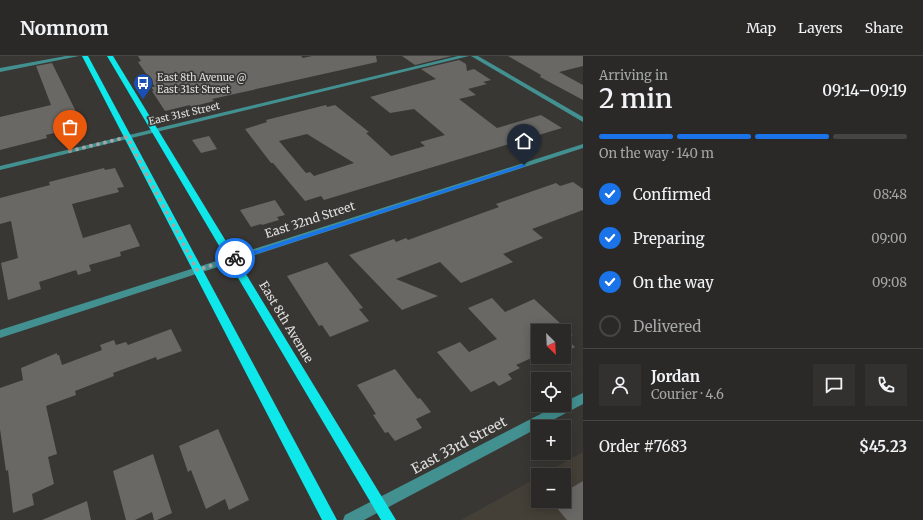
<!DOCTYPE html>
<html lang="en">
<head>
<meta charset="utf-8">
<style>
  body { margin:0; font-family:Merriweather,serif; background:#32312f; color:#f1f3f6; height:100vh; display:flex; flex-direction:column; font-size:15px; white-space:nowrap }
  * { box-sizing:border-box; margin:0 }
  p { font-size:13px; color:#a5a6a7 }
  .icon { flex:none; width:22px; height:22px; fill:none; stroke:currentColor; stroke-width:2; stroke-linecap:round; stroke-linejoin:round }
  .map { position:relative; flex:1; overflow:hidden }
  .drawer { display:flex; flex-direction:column; background:#2a2927; width:340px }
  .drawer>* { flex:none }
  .needle { width:26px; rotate:156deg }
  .buttons { position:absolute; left:531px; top:268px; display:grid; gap:8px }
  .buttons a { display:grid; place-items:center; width:40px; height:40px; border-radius:0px; background:#2a2927; box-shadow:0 2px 10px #0003,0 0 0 1px #464544; font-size:20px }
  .pin { position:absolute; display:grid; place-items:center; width:34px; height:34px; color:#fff; margin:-41px -17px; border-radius:50% 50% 50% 0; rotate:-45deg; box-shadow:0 0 4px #0007 }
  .pin .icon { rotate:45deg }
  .courier { position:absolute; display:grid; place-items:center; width:40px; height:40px; margin:-20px; border:3px solid #1a73e8; border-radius:50%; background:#fff; color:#222; box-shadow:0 1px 5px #0007 }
  .head em { font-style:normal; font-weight:600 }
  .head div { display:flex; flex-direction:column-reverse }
  .head { display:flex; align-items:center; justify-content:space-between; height:68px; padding:0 16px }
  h1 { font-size:26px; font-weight:600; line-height:30px }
  .bar { display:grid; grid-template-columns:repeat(4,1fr); gap:6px 4px; align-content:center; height:48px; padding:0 16px }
  .bar i { height:5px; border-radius:3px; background:#464544 }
  .bar .current { background:#1a73e8 }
  .bar p { grid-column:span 4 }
  .line { display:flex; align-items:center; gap:10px; padding:0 16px; border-top:1px solid #464544 }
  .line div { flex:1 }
  .round { display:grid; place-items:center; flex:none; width:42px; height:42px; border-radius:0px; background:#32312f }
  ol { padding:0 16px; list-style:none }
  li { display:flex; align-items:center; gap:12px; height:44px }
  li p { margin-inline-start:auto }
  li .icon { padding:4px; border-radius:50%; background:#1a73e8; color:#fff; stroke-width:4 }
  li:last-child { color:#a5a6a7 }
  li i { width:22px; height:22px; border:2px solid #464544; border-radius:50% }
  header { display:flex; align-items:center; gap:24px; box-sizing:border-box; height:56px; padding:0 20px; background:#2a2927; border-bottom:1px solid #464544 }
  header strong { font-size:19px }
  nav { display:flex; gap:22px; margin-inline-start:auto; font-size:14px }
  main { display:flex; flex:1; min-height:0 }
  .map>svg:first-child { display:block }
  .built { fill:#443f37 }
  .building { fill:#696865; fill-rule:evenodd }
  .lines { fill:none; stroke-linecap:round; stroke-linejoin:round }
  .minor { fill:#439091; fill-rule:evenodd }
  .major { fill:#0fe8eb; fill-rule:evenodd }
  .route { fill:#1a73e8 }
  .done { stroke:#a6a5a3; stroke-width:4; stroke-dasharray:0 7.2 }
  .labels { text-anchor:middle; stroke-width:3.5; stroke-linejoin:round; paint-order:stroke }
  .far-poi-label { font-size:10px; fill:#e1e0df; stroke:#383734; text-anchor:start }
  .far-street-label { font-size:10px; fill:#e1e0df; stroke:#383734 }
  .street-label { font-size:12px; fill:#e1e0df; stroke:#383734 }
  .near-street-label { font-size:14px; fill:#e1e0df; stroke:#383734 }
</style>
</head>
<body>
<header>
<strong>Nomnom</strong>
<nav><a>Map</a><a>Layers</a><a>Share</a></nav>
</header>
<main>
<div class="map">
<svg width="583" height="464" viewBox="0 0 583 464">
  <rect width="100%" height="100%" fill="#383734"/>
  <path class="built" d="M 583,396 L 583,464 L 461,464 L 538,421 L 538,445 L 564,445 L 564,419 L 541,419 Z"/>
  <g class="building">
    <path d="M 138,0 L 301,0 L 303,2 L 312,0 L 376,0 L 377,6 L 212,43 L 214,45 L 191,51 L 190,49 L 165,55 L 152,35 L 154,35 L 151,31 L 155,31 L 138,6 L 141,5 Z"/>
    <path d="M 402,0 L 452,0 L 415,9 Z"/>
    <path d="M 508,0 L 583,0 L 583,10 L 559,16 L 583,29 L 583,44 L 540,21 L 541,19 Z"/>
    <path d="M 459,4 L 466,8 L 467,15 L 474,13 L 491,24 L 483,26 L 487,28 L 468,33 L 476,39 L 459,43 L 497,72 L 541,59 L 562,72 L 324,144 L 321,140 L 305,145 L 273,107 L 271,107 L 245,73 L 267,66 L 266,64 L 326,49 L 327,51 L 335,49 L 369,76 L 366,77 L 391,100 L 425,90 L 420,86 L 445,79 L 414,53 L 390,57 L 370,41 L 436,23 L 421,13 ZM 307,78 L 354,107 L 314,120 L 310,116 L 306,117 L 279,85 Z"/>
    <path d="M 52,7 L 83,70 L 46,79 L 47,82 L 0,94 L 0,61 L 51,49 L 36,10 Z"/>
    <path d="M 209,80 L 217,93 L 201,97 L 192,84 Z"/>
    <path d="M 104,112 L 105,114 L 115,112 L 124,131 L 117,132 L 119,136 L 72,148 L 83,182 L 130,168 L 140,190 L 120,196 L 121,200 L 89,209 L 91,215 L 78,219 L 76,214 L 39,226 L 41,233 L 8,244 L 1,207 L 18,202 L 11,165 L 0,168 L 0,142 L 50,129 L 49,126 Z"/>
    <path d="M 573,126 L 583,133 L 583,154 L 532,173 L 543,182 L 503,198 L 513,206 L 461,227 L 440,206 L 396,223 L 438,240 L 402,254 L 349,199 L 394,183 L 396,186 L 406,182 L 408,184 L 499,151 L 496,148 L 556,127 L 560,130 Z"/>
    <path d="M 275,144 L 285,159 L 277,161 L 279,164 L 262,169 L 261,168 L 251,171 L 240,154 Z"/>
    <path d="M 327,206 L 363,252 L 359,253 L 369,265 L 330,281 L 322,269 L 319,270 L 287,220 Z"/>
    <path d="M 492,242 L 505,256 L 534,243 L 573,279 L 566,283 L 575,291 L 564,297 L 564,275 L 538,275 L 538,299 L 516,309 L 520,312 L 508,318 L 512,323 L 499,330 L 494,325 L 471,336 L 437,296 L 460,286 L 469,296 L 497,283 L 468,252 Z"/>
    <path d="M 171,273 L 182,295 L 157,304 L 156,301 L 113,317 L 114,320 L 75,335 L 76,339 L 46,350 L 57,398 L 48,401 L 54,428 L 32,438 L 34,449 L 13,457 L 8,414 L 6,415 L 0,373 L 0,332 L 23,324 L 21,312 L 57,297 L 57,299 L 59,299 L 62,309 L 102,294 L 100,289 L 114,284 L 116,289 L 126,286 L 128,289 Z"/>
    <path d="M 395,313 L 418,343 L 420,342 L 431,356 L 416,363 L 422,372 L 395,385 L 388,376 L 385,377 L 373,359 L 376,358 L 357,329 Z"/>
    <path d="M 218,373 L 249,444 L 229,454 L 225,443 L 206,453 L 191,414 L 188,416 L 179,390 Z"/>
    <path d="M 153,398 L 172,457 L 157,464 L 154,464 L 152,456 L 135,464 L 126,464 L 113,415 Z"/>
    <path d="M 583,425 L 583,464 L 567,464 L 551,445 L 564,445 L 564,436 Z"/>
    <path d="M 87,445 L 91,464 L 42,464 Z"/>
  </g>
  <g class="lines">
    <g class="minor">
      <path d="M 66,0 L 79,0 L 0,16 L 0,12 Z"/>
      <path d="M 458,0 L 469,0 L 0,114 L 0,110 Z"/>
      <path d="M 471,0 L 478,0 L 583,61 L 583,66 Z"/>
      <path d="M 583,88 L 583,92 L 0,282 L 0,274 Z"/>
      <path d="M 583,337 L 583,348 L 364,464 L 343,464 L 345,459 L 558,349 L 564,349 L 564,346 Z"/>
    </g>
    <g class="major">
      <path d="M 82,0 L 88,0 L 337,464 L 322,464 Z"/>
      <path d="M 107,0 L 113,0 L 396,464 L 381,464 Z"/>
    </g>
  </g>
  <path class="route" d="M 524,108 L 526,110 L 238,204 L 232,202 Z"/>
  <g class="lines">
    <path class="done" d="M 70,95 L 127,81 L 197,214 L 235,202"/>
  </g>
  <defs>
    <symbol id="bus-pin" viewBox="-11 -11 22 30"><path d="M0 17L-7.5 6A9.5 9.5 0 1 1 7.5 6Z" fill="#1a4fb4" stroke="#383734"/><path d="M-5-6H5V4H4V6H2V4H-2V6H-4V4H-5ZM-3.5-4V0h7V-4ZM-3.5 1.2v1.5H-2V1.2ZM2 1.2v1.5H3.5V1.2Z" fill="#fff"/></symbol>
  </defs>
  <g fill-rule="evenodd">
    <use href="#bus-pin" x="132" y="16" width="22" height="30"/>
  </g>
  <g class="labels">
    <g class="far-poi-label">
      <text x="157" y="25">East 8th Avenue @<tspan x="157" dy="12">East 31st Street</tspan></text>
    </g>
    <g class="far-street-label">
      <text transform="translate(184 57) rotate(-13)" y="4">East 31st Street</text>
    </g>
    <g class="street-label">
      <text transform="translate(310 164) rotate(-18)" y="4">East 32nd Street</text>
      <text transform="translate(286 266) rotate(59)" y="4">East 8th Avenue</text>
    </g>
    <g class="near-street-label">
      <text transform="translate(459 389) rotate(-28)" y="5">East 33rd Street</text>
    </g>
  </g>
</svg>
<div class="buttons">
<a><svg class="needle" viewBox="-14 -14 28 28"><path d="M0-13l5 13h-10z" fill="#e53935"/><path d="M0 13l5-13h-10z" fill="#a5a6a7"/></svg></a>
<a><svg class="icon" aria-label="locate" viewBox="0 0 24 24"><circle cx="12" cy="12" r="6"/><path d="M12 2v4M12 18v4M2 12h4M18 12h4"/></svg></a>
<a>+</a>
<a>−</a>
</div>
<div class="pin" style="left:70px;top:95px;background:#ea580c"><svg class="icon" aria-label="bag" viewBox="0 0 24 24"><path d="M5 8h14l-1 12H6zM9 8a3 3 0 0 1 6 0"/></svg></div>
<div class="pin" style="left:524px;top:109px;background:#1f2937"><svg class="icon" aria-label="home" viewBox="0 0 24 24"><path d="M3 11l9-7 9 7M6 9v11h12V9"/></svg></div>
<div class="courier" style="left:235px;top:202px"><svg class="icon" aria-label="bike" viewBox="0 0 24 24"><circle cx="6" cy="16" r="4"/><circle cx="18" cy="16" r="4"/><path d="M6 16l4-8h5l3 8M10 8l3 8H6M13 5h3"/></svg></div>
</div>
<section class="drawer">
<div class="head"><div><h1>2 min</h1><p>Arriving in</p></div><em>09:14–09:19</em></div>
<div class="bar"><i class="current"></i><i class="current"></i><i class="current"></i><i></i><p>On the way · 140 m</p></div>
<ol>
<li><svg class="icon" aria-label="check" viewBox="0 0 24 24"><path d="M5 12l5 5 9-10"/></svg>Confirmed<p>08:48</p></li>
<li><svg class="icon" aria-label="check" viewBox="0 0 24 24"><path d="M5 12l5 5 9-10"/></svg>Preparing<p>09:00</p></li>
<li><svg class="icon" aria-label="check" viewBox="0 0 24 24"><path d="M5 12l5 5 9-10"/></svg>On the way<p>09:08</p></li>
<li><i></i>Delivered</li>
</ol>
<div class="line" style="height:72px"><a class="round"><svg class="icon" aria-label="person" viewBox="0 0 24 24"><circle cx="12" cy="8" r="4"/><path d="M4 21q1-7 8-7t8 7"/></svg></a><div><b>Jordan</b><p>Courier · 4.6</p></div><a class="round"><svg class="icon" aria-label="chat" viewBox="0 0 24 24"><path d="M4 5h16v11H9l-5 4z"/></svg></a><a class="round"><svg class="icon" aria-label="phone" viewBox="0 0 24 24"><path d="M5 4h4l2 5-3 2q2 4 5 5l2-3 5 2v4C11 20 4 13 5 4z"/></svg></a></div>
<div class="line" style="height:52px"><div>Order #7683</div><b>$45.23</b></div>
</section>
</main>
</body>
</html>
